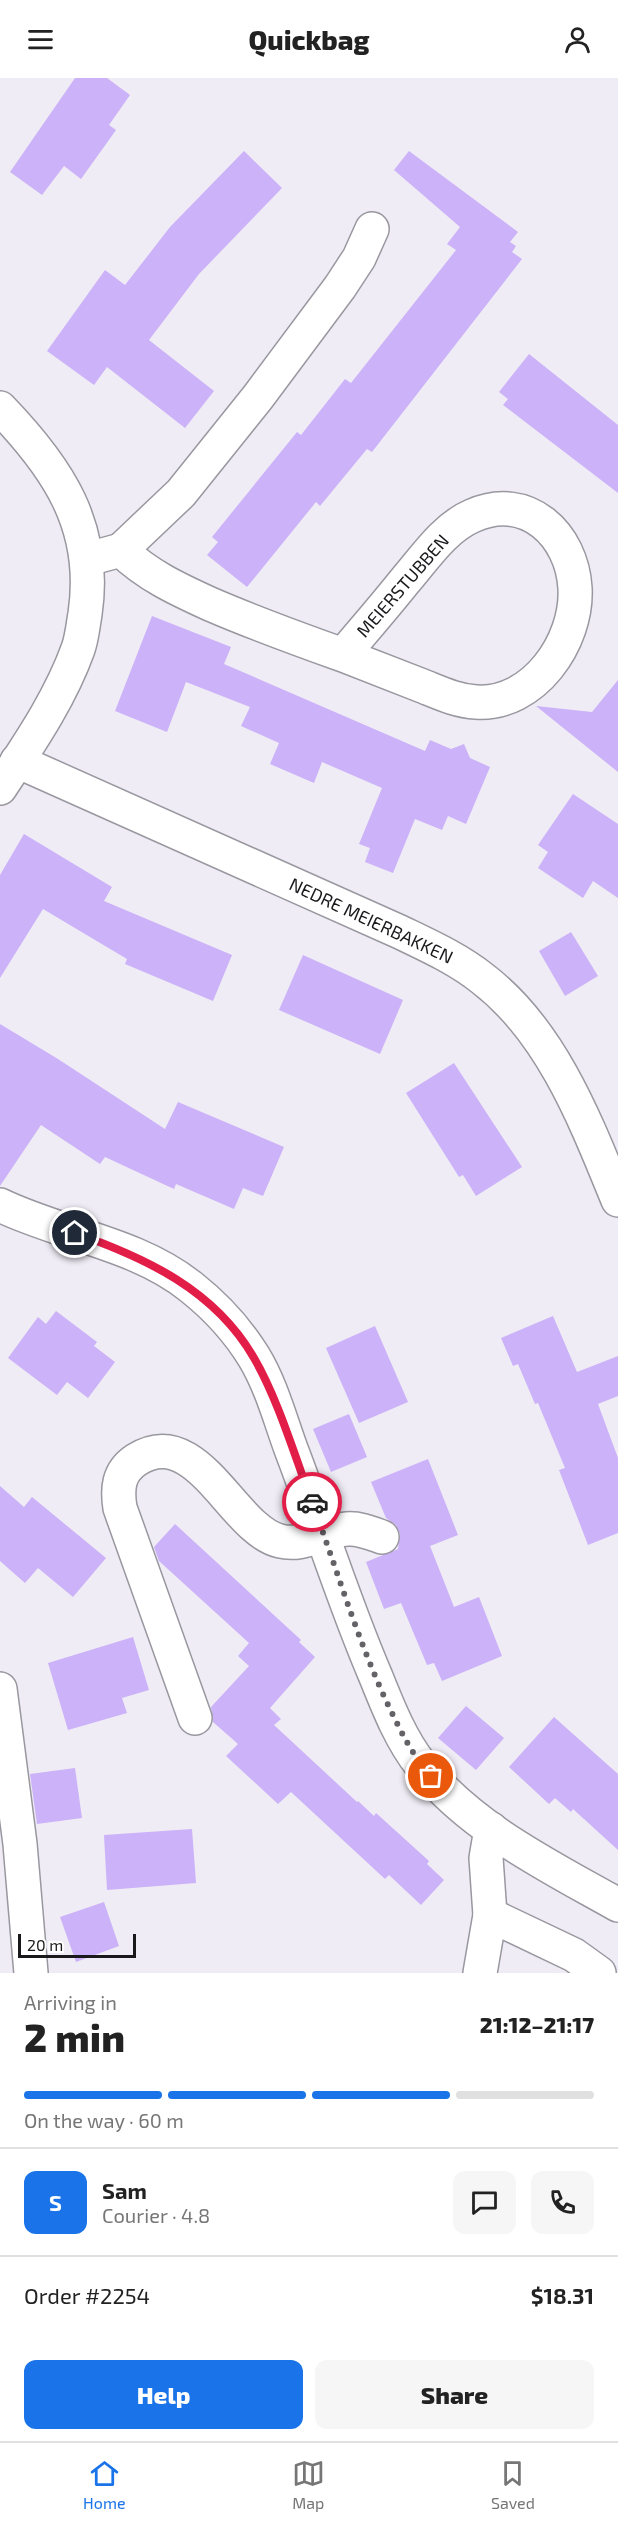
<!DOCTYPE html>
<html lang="en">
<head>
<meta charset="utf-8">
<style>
  body { margin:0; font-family:"Exo 2",sans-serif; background:#f6f6f6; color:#222; height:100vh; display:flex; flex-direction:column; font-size:22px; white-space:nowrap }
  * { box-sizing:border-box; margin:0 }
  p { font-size:20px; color:#767676 }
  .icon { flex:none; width:33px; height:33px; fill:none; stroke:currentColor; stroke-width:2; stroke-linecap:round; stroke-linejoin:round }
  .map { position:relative; height:1895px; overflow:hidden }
  .drawer { display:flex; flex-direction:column; background:#fff; flex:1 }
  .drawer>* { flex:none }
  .scale { position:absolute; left:18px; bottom:15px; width:118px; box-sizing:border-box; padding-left:6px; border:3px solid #19181b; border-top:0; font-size:16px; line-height:21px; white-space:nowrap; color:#19181b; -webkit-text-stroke:4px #fff; paint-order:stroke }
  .pin { position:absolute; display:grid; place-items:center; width:51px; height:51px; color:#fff; margin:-26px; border:3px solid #fff; border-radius:50%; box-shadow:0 2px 6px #0007 }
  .courier { position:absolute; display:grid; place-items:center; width:60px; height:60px; margin:-30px; border:4px solid #e11d48; border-radius:50%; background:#fff; color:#222; box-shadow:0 2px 8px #0007 }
  .head em { font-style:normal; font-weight:800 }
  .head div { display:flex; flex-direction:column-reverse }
  .head { display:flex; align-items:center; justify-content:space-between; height:102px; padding:0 24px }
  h1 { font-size:39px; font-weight:800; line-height:45px }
  .bar { display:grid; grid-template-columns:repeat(4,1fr); gap:9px 6px; align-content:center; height:72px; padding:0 24px }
  .bar i { height:8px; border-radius:4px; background:#e0e0e0 }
  .bar .selected { background:#1a73e8 }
  .bar p { grid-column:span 4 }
  .line { display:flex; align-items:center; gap:15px; padding:0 24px; border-top:2px solid #e0e0e0 }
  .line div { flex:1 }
  .round { display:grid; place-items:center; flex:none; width:63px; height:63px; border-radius:12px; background:#f6f6f6 }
  .cta { display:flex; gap:12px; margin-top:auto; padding:12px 24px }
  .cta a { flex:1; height:69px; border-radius:12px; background:#1a73e8; color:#fff; font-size:24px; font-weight:800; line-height:69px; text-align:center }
  .cta a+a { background:#f6f6f6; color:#222 }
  header { display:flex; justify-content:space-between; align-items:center; height:78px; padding:0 24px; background:#fff; font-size:27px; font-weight:800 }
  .tab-bar { display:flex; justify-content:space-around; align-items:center; height:84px; border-top:2px solid #e0e0e0; background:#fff; font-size:16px; color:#767676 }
  .tab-bar a { display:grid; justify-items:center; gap:3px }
  .tab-bar .selected { color:#1a73e8 }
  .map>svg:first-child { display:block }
  .building { fill:#ccb2f8 }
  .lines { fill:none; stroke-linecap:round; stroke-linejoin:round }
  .minor-casing { stroke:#99979f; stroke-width:36 }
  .minor { stroke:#fff; stroke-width:33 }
  .done { stroke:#646267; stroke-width:6; stroke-dasharray:0 10.8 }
  .route { stroke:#e11d48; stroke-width:8 }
  .labels { text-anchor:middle; stroke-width:4.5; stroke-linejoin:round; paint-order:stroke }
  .street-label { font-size:18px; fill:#19181b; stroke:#fff }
</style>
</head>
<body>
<header><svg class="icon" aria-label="menu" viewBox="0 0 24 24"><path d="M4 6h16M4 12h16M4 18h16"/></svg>Quickbag<svg class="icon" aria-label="person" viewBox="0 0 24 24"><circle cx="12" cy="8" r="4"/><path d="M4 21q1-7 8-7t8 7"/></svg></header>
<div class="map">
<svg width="618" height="1895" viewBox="0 0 618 1895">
  <rect width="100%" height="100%" fill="#efecf5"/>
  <g class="building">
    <path d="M 75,0 L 107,0 L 130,17 L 109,47 L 116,52 L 81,101 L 64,88 L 42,117 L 10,94 Z"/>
    <path d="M 244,73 L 282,110 L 199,196 L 149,262 L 214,313 L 185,350 L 107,289 L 94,307 L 47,273 L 105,192 L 125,207 L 170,149 Z"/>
    <path d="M 409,73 L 518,154 L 510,164 L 516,168 L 512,174 L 522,181 L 372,374 L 367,371 L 320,428 L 316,424 L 247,509 L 207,477 L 218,464 L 212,459 L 297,354 L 301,357 L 345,301 L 351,305 L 456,172 L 447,166 L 460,149 L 394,92 Z"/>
    <path d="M 529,276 L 618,347 L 618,415 L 503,327 L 508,321 L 499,314 Z"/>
    <path d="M 152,538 L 231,569 L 224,586 L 425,673 L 430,662 L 451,671 L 464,666 L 470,680 L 490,689 L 466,746 L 448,738 L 442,752 L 415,741 L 393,795 L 365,784 L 370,770 L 359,766 L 382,710 L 322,684 L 314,705 L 270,686 L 279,665 L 241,648 L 250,629 L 186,604 L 167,654 L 115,633 Z"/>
    <path d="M 618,602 L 618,694 L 536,628 L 592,634 Z"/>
    <path d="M 573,716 L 618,746 L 618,820 L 593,803 L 583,820 L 538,790 L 548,774 L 538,767 Z"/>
    <path d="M 24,756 L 112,809 L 104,823 L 232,877 L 213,923 L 125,886 L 127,881 L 43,831 L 0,900 L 0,797 Z"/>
    <path d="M 571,854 L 598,898 L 565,918 L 539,873 Z"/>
    <path d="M 303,877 L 403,922 L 380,976 L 279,932 Z"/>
    <path d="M 0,946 L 58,981 L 165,1051 L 178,1024 L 284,1069 L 263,1118 L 243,1110 L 234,1131 L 176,1106 L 174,1111 L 105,1079 L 100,1086 L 41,1047 L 0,1108 Z"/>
    <path d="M 454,985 L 522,1089 L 476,1118 L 463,1097 L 459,1099 L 406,1015 Z"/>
    <path d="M 56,1233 L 97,1264 L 94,1268 L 115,1284 L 88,1320 L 67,1304 L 57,1317 L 8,1280 L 38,1239 L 46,1246 Z"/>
    <path d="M 553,1238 L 577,1294 L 618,1278 L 618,1318 L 598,1326 L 618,1380 L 618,1455 L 588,1467 L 559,1392 L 565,1390 L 538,1325 L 535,1326 L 518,1286 L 513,1288 L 501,1260 Z"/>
    <path d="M 375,1248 L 408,1324 L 359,1345 L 326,1270 Z"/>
    <path d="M 349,1336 L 367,1379 L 331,1394 L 313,1351 Z"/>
    <path d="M 428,1381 L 458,1457 L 430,1468 L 454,1529 L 479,1519 L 502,1578 L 442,1603 L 434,1585 L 427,1587 L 401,1525 L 384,1531 L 366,1484 L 398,1471 L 400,1456 L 396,1447 L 386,1440 L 371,1404 Z"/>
    <path d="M 0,1408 L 24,1429 L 32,1419 L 106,1480 L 73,1519 L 38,1490 L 25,1505 L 0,1483 Z"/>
    <path d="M 175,1446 L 301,1562 L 299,1564 L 315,1579 L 270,1630 L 281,1641 L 274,1647 L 357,1724 L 358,1723 L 374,1738 L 376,1735 L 429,1783 L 427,1786 L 444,1802 L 421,1827 L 389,1797 L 385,1801 L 291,1714 L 278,1726 L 226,1678 L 238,1666 L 213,1644 L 211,1629 L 249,1588 L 238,1578 L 249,1565 L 159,1483 L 154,1469 Z"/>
    <path d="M 133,1559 L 149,1612 L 122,1620 L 127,1635 L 68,1652 L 48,1585 Z"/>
    <path d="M 466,1628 L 504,1660 L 476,1692 L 438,1660 Z"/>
    <path d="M 554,1639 L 618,1696 L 618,1772 L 573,1731 L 571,1734 L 555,1720 L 549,1726 L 509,1689 Z"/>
    <path d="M 75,1690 L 82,1740 L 37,1746 L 30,1696 Z"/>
    <path d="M 192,1751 L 196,1805 L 107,1812 L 104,1757 Z"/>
    <path d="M 104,1824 L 119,1868 L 76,1884 L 60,1839 Z"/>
  </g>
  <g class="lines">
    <defs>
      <g id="minor">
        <path d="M 0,330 C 58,390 98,449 85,536 C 83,547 82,560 78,571 C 60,621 29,666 0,710"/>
        <path d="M 121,472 L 181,415 L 258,319 L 340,209 L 359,180 L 372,151"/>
        <path d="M 88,481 L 121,472 C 147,497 177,511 210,526 C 254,545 298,561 343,577 C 363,553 384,529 404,504 C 424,481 444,450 472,438 C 527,413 572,457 575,510 C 578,564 533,628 476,624 C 456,623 438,614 420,607 C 394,597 368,587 343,577"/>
        <path d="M 17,683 L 400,854 C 429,868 458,881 483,901 C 552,954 586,1044 618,1122"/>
        <path d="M 0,1127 C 62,1157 136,1165 191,1209 C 215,1228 238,1253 254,1279 C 271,1307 280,1341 291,1371 C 320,1447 344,1525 376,1599 C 388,1629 401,1662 421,1687 C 471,1750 549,1788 618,1827"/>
        <path d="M 0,1611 L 20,1766 L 31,1895"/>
        <path d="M 195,1640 L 120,1430 C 117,1411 118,1394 136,1382 C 198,1343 232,1452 280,1463 C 304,1469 323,1453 347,1451 C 359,1450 371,1455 382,1459"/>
        <path d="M 490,1837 L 574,1877 L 599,1895"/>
        <path d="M 480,1895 L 490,1837 L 486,1780 L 491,1751"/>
      </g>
    </defs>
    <use href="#minor" class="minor-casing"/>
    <use href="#minor" class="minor"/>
  </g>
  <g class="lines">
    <path class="done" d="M 312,1424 C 338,1494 359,1568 392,1635 C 403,1658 414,1679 431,1698"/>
    <path class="route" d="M 75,1155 C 146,1180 215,1212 254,1280 C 278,1321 295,1379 312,1424"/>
  </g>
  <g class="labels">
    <g class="street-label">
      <text transform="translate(403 508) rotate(-49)" y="6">MEIERSTUBBEN</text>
      <text transform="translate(371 843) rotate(25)" y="6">NEDRE MEIERBAKKEN</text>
    </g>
  </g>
</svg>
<div class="scale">20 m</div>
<div class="pin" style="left:431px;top:1698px;background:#ea580c"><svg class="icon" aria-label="bag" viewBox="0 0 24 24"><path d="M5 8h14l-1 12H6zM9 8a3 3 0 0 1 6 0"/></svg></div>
<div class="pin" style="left:75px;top:1155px;background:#1f2937"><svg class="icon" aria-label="home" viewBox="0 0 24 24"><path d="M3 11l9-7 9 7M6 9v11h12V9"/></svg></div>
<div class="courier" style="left:312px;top:1424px"><svg class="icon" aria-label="car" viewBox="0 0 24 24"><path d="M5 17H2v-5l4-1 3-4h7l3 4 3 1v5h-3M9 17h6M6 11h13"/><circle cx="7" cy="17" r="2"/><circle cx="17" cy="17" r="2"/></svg></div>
</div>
<section class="drawer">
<div class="head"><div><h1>2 min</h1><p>Arriving in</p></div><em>21:12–21:17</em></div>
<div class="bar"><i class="selected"></i><i class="selected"></i><i class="selected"></i><i></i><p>On the way · 60 m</p></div>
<div class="line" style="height:108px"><b class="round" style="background:#1a73e8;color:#fff">S</b><div><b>Sam</b><p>Courier · 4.8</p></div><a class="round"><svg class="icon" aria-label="chat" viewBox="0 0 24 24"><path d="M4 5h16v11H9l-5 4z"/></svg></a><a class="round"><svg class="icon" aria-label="phone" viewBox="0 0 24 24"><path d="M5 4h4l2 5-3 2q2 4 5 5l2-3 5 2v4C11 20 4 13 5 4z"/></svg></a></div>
<div class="line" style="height:78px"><div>Order #2254</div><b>$18.31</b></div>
<div class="cta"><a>Help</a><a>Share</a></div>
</section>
<nav class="tab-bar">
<a class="selected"><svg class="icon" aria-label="home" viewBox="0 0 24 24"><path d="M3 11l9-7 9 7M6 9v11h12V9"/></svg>Home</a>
<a><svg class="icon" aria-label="map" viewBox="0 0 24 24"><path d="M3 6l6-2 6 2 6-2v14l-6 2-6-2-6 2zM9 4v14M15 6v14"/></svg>Map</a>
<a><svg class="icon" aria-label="saved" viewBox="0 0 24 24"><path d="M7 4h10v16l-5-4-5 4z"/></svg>Saved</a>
</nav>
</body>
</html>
